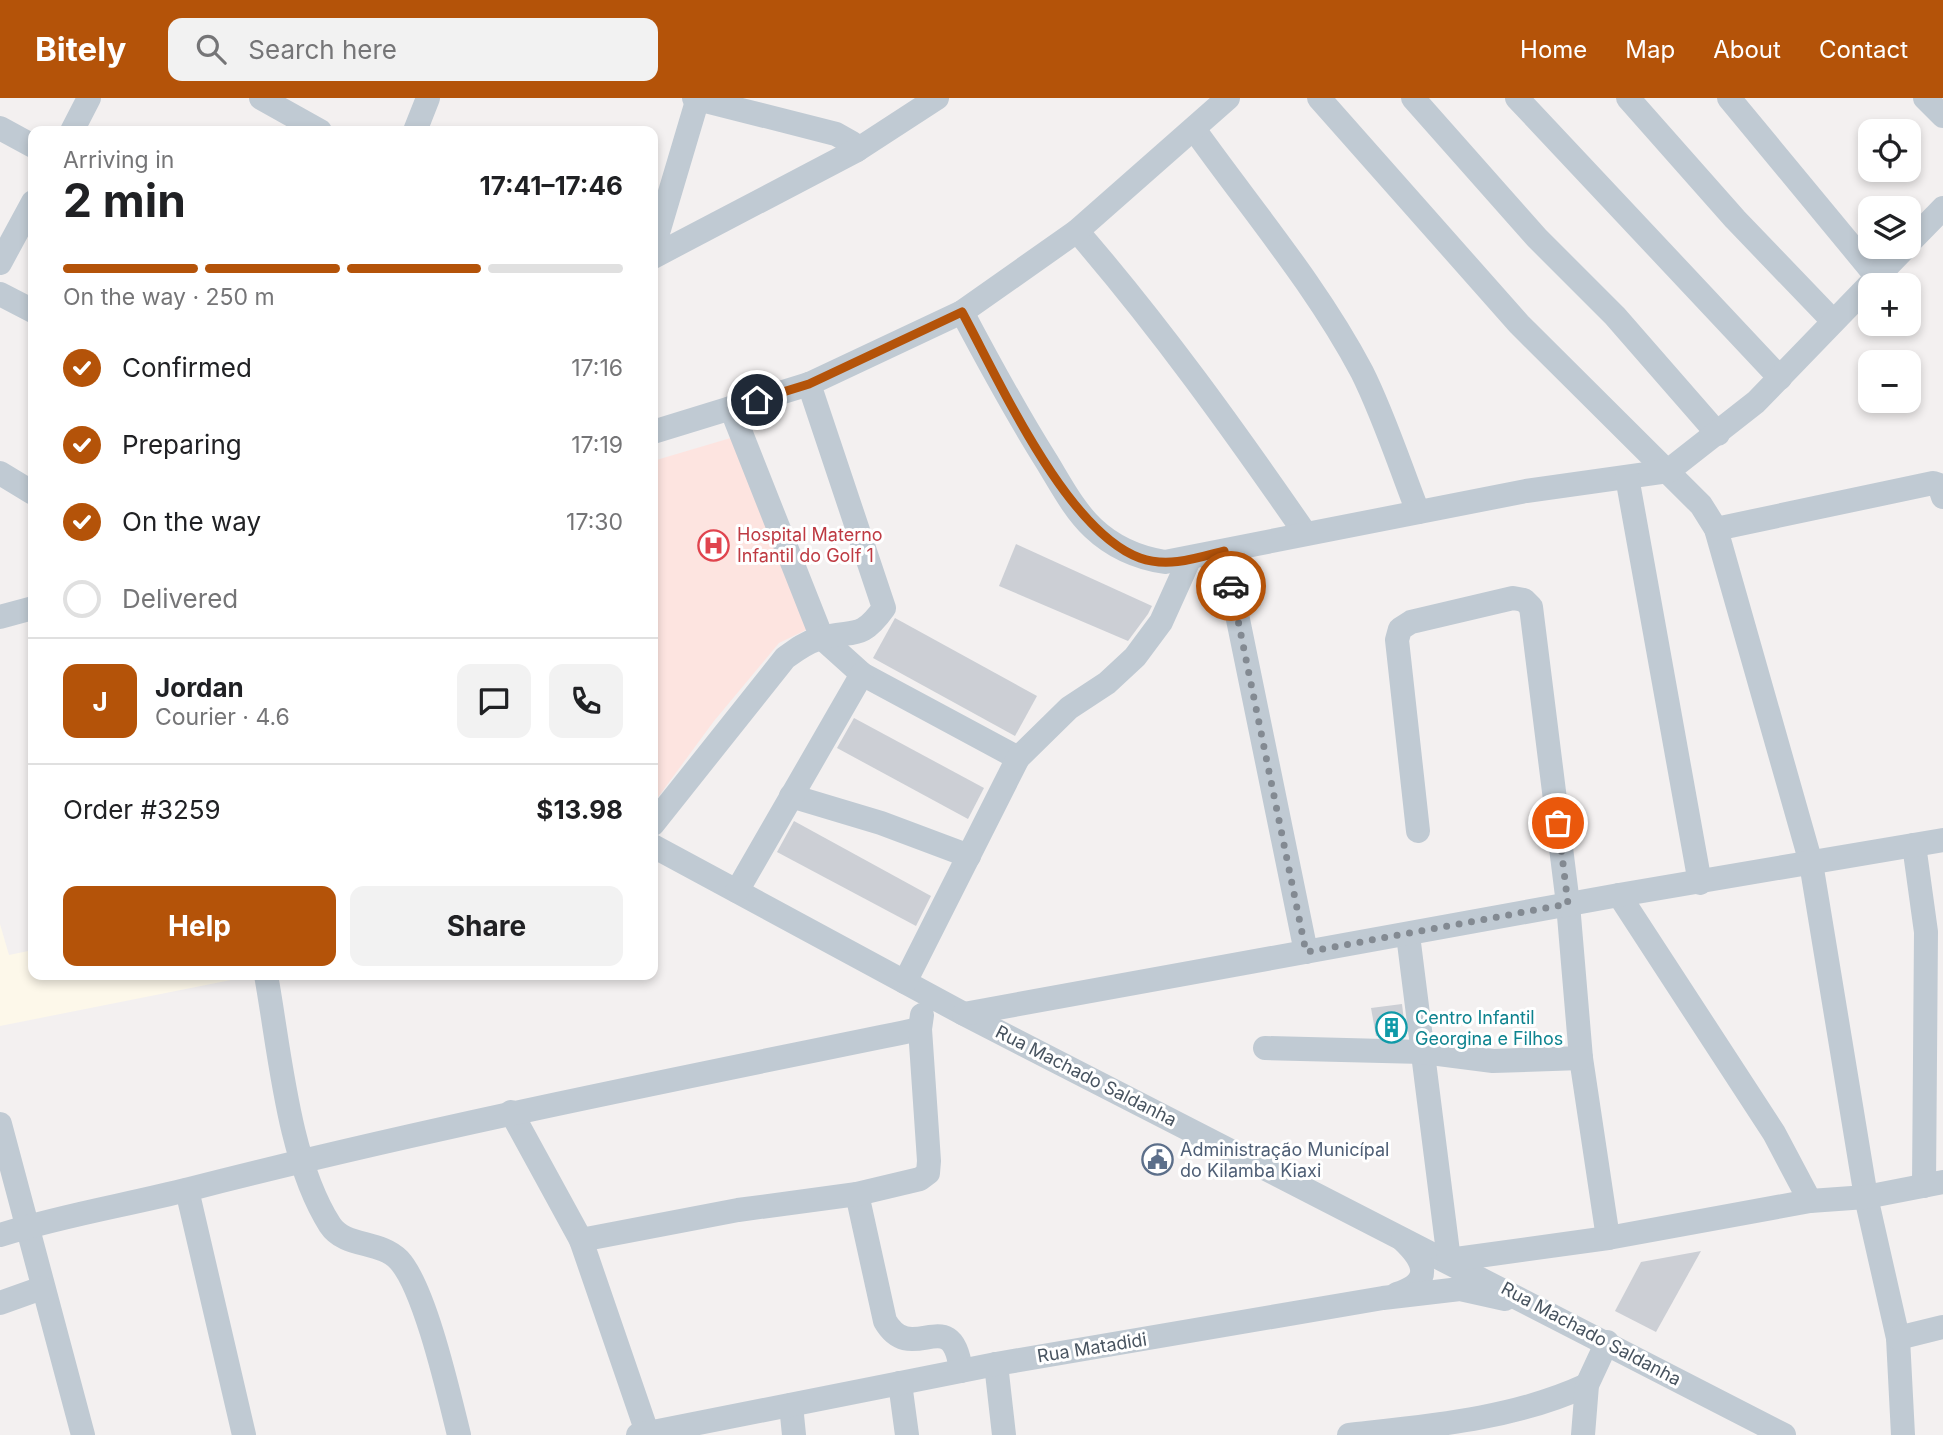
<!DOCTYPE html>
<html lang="en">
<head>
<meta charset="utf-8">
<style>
  body { margin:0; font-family:Inter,sans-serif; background:#f2f2f2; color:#202124; height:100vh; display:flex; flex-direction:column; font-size:26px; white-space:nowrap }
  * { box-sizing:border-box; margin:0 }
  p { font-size:23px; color:#757577 }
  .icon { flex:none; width:38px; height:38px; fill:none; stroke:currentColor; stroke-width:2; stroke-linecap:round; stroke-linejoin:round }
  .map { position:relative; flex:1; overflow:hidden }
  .sheet { position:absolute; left:28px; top:28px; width:630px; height:854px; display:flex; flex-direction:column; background:#fff; border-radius:14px; box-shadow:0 4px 10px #0003 }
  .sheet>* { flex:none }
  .tools { position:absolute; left:1858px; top:21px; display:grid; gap:14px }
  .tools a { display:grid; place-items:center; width:63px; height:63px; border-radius:14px; background:#fff; box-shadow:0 4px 10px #0003; font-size:35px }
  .pin { position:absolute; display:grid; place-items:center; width:60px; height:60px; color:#fff; margin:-30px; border:4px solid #fff; border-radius:50%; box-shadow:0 2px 7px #0007 }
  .courier { position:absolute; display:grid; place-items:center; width:70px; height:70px; margin:-35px; border:5px solid #b45309; border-radius:50%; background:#fff; color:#222; box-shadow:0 2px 9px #0007 }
  .summary em { font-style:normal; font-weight:700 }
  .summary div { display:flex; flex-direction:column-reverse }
  .summary { display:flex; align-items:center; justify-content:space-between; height:119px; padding:0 35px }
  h1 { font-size:46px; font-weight:700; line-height:52px }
  .bar { display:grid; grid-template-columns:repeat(4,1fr); gap:10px 7px; align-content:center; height:84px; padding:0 35px }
  .bar i { height:9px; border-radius:5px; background:#e0e0e0 }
  .bar .active { background:#b45309 }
  .bar p { grid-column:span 4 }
  .line { display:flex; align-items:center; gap:18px; padding:0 35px; border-top:2px solid #e0e0e0 }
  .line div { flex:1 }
  .round { display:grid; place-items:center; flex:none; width:74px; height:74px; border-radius:14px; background:#f2f2f2 }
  ol { padding:0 35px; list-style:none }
  li { display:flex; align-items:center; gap:21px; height:77px }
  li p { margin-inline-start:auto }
  li .icon { padding:7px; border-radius:50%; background:#b45309; color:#fff; stroke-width:4 }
  li:last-child { color:#757577 }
  li i { width:38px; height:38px; border:4px solid #e0e0e0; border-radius:50% }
  .action { display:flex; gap:14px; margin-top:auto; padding:14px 35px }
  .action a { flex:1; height:80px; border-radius:14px; background:#b45309; color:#fff; font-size:28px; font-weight:700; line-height:80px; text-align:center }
  .action a+a { background:#f2f2f2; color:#202124 }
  header { display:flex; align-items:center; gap:42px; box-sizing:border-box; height:98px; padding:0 35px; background:#b45309; color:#fff }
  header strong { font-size:33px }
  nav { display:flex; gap:38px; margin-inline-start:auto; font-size:24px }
  .search { width:490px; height:63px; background:#f2f2f2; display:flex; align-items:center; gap:18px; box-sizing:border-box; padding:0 24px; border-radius:14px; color:#757577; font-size:26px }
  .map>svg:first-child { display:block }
  .commercial { fill:#fdf8ea }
  .medical { fill:#fde4e0 }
  .building { fill:#cccfd5 }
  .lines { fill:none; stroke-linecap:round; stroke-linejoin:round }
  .minor { stroke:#c0cad3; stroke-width:24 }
  .done { stroke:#838a92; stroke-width:7; stroke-dasharray:0 12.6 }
  .route { stroke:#b45309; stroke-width:9 }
  .labels { text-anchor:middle; stroke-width:6; stroke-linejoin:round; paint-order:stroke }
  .health-label { font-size:18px; fill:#be3a42; stroke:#fff; text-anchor:start }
  .culture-label { font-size:18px; fill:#0d838f; stroke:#fff; text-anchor:start }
  .street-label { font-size:18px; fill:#47535f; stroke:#fff }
  .service-label { font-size:18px; fill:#4e5e75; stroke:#fff; text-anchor:start }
</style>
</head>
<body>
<header>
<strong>Bitely</strong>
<div class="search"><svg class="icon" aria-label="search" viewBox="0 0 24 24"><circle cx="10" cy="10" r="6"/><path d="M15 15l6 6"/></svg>Search here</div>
<nav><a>Home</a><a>Map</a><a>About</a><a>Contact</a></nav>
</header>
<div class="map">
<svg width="1943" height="1337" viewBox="0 0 1943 1337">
  <rect width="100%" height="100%" fill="#f3f0f0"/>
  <path class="commercial" d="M 0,826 L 9,857 L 33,852 L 33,877 L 256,877 L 0,928 Z"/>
  <path class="medical" d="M 734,339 L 808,531 L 779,545 L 714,623 L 653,706 L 653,363 Z"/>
  <g class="building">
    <path d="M 1016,446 L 1152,508 L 1148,516 L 1128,543 L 999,488 Z"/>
    <path d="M 895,520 L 1037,598 L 1015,638 L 873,560 Z"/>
    <path d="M 854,620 L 984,690 L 968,721 L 837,650 Z"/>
    <path d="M 794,723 L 931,798 L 916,828 L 777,754 Z"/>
    <path d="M 1402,906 L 1406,939 L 1376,938 L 1371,910 Z"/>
    <path d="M 1701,1153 L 1656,1234 L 1615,1213 L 1641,1164 Z"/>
  </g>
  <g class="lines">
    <g class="minor">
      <path d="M 261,0 L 320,33"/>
      <path d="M 694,0 L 836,36 L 852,45 L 857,52"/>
      <path d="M 1319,0 L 1519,226 L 1701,407 L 1716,431 L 1811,765 L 1866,1099 L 1898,1240 L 1903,1337"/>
      <path d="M 1413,0 L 1537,140 L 1615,218 L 1718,336"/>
      <path d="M 1517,0 L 1780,280"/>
      <path d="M 1628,0 L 1735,121 L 1833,223"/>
      <path d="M 1729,0 L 1877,179"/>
      <path d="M 1925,0 L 1943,18"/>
      <path d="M 0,30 L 33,48"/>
      <path d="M 1194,31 C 1251,111 1316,187 1362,274 C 1384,318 1400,368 1418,414"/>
      <path d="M 72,33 L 89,0"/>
      <path d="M 415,33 L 428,0"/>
      <path d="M 1077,133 C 1160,229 1233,331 1305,435"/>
      <path d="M 1909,145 L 1943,110"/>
      <path d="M 655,157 L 657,138 L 698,0"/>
      <path d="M 653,159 L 857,52 L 937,0"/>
      <path d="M 0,165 L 33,104"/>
      <path d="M 0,196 L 33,213"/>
      <path d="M 962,214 C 989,265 1016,315 1047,364 C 1061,387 1074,412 1093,430 C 1113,449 1139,460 1165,464 L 1526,393 L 1668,373 L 1756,304 L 1906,149"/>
      <path d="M 731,310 L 822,540 L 862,576 L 1018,660"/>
      <path d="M 653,334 L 809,286 L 962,214 L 1077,133 L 1228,0"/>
      <path d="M 0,375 L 33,395"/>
      <path d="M 1627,379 L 1700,785"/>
      <path d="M 1716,431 L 1933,385 L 1939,387 L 1943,399"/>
      <path d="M 1224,453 L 1306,854"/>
      <path d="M 0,519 L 33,510"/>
      <path d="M 791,698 L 881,725 L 969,758"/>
      <path d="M 653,726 L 785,560 C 796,552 805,545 818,541 C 853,530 859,545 884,510 L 809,286"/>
      <path d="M 1418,733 L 1397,542 L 1400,531 L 1411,524 L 1513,500 L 1524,502 L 1531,509 L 1568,806 L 1581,960 L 1608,1140"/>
      <path d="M 1914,747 L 1926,834 L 1924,1088"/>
      <path d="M 653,748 L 964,916 L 1784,1337"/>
      <path d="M 737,793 L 862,576"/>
      <path d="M 1619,797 L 1774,1035 L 1810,1103"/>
      <path d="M 1408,837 L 1449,1162 L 1608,1140 L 1810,1103 L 1866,1099 L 1943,1084"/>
      <path d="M 266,877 C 280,954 288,1061 330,1127 C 345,1150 380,1142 399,1162 C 425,1190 449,1297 459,1337"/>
      <path d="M 905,884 L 1018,660 L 1069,610 L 1107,585 L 1135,559 L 1161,524 L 1189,462"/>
      <path d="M 964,916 L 1619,797 L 1943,742"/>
      <path d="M 1265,950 L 1423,954 L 1493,963 L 1581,960"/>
      <path d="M 511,1014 L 581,1142 L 648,1337"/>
      <path d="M 0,1026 L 83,1337"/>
      <path d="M 187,1092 L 244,1337"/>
      <path d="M 857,1096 L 885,1223 C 912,1270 952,1202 961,1273"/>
      <path d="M 0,1137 C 63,1117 127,1107 190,1091 C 432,1029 676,981 920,931"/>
      <path d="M 581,1142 L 738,1112 L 857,1096 L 920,1081 L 928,1075 L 929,1063 L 920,931 L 922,917"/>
      <path d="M 1397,1196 C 1434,1184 1425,1163 1403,1142"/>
      <path d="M 0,1205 L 42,1190"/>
      <path d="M 1898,1240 L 1943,1229"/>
      <path d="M 996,1266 L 1004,1337"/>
      <path d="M 900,1285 L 907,1337"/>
      <path d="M 791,1307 L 794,1337"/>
      <path d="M 638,1337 L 996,1266 L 1383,1200 L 1460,1191 L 1505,1201"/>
      <path d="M 1349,1337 C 1429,1328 1514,1321 1587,1287"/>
      <path d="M 1583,1337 L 1587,1287 L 1607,1244"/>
    </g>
  </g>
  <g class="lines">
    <path class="done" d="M 1231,488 L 1306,854 L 1568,806 L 1558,725"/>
    <path class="route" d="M 757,302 L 809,286 L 962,214 C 999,282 1066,433 1140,460 C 1168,470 1197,460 1224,453 L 1231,488"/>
  </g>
  <defs>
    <symbol id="hospital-ring" viewBox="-11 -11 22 22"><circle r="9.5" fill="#fff" stroke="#e0444e" stroke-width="1.5"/><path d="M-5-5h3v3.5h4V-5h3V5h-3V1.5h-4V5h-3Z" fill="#e0444e"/></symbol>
    <symbol id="building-ring" viewBox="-11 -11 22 22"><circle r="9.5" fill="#fff" stroke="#0f9aa8" stroke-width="1.5"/><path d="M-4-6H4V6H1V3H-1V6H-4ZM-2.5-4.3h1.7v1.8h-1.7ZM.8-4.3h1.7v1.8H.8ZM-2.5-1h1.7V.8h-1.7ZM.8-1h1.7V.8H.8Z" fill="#0f9aa8"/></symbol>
    <symbol id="civic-ring" viewBox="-11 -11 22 22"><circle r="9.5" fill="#fff" stroke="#5c6f8a" stroke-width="1.5"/><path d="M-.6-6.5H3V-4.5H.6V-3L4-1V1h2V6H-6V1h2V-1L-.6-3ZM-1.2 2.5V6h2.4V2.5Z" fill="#5c6f8a"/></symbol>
  </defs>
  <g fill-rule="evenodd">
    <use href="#hospital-ring" x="696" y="430" width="35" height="35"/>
    <use href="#building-ring" x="1374" y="912" width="35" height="35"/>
    <use href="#civic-ring" x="1140" y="1044" width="35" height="35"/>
  </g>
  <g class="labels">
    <g class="health-label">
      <text x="737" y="443">Hospital Materno<tspan x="737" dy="21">Infantil do Golf 1</tspan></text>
    </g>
    <g class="culture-label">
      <text x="1415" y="926">Centro Infantil<tspan x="1415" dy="21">Georgina e Filhos</tspan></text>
    </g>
    <g class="street-label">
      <text transform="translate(1086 978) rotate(27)" y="6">Rua Machado Saldanha</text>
      <text transform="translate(1591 1236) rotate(28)" y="6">Rua Machado Saldanha</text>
      <text transform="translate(1092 1250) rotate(-9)" y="6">Rua Matadidi</text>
    </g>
    <g class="service-label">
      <text x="1180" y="1058">Administração Municípal<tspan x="1180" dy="21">do Kilamba Kiaxi</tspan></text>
    </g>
  </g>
</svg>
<div class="tools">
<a><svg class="icon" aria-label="locate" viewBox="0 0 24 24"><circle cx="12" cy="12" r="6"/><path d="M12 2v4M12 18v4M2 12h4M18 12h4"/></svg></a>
<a><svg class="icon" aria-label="layers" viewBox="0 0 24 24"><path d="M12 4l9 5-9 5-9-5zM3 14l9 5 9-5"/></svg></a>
<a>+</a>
<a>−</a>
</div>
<div class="pin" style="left:1558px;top:725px;background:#ea580c"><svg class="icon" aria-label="bag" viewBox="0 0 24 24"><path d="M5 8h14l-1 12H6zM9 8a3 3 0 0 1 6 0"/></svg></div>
<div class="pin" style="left:757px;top:302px;background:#1f2937"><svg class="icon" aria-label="home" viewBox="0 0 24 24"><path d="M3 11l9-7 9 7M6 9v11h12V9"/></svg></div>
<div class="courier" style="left:1231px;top:488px"><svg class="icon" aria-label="car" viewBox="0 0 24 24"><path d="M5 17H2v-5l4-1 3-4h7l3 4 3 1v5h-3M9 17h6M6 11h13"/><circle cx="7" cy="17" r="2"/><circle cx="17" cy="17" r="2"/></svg></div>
<section class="sheet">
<div class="summary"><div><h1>2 min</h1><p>Arriving in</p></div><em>17:41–17:46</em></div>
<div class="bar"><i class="active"></i><i class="active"></i><i class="active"></i><i></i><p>On the way · 250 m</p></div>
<ol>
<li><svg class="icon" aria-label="check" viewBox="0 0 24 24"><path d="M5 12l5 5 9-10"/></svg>Confirmed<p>17:16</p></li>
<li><svg class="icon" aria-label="check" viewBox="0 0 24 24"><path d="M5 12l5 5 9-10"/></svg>Preparing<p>17:19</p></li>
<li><svg class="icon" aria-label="check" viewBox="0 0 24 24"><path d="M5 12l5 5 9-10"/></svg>On the way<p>17:30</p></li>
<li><i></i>Delivered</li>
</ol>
<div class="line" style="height:126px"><b class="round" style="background:#b45309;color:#fff">J</b><div><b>Jordan</b><p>Courier · 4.6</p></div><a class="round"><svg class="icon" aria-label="chat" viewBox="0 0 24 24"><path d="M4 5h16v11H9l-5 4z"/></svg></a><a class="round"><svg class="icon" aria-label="phone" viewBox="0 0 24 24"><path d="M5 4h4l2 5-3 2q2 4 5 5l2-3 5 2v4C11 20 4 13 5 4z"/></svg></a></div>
<div class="line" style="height:91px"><div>Order #3259</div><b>$13.98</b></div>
<div class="action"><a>Help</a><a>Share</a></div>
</section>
</div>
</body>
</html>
